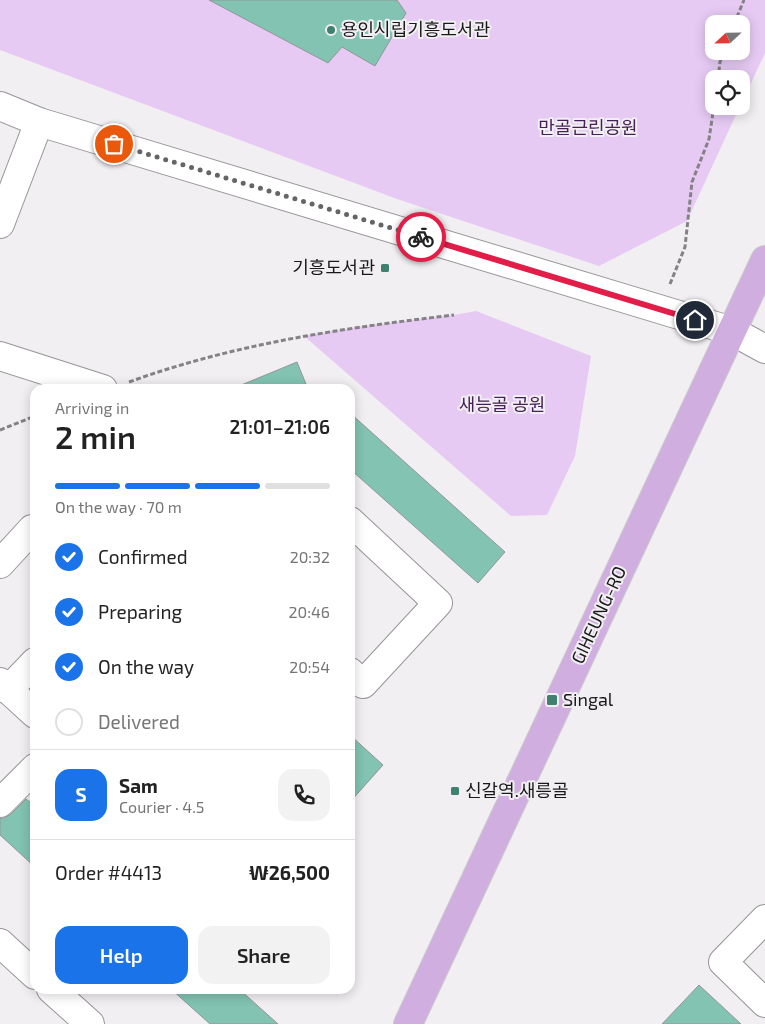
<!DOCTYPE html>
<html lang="en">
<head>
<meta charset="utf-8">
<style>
  body { margin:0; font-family:"Exo 2","Noto Sans KR",sans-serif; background:#f2f2f2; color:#222; height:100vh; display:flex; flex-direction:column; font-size:19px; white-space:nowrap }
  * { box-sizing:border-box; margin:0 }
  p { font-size:16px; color:#767676 }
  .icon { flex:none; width:28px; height:28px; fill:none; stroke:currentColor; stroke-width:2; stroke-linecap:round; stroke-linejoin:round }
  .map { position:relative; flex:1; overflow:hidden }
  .details { position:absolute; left:30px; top:384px; width:325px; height:610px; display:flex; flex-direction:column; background:#fff; border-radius:15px; box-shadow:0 2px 12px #0003 }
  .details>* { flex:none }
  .needle { width:32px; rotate:248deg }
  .buttons { position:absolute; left:705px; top:15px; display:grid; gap:10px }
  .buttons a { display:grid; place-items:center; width:45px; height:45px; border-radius:10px; background:#fff; box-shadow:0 2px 12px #0003; font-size:25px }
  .pin { position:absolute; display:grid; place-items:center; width:42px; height:42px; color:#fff; margin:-21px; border:2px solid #fff; border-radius:50%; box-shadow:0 1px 5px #0007 }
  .courier { position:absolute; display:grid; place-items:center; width:50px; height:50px; margin:-25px; border:4px solid #e11d48; border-radius:50%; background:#fff; color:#222; box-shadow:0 1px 6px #0007 }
  .overview em { font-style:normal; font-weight:600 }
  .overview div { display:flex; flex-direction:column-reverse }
  .overview { display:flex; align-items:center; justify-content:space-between; height:85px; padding:0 25px }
  h1 { font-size:32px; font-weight:600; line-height:38px }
  .bar { display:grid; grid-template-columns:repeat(4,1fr); gap:8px 5px; align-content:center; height:60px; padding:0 25px }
  .bar i { height:6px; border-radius:4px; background:#e0e0e0 }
  .bar .selected { background:#1a73e8 }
  .bar p { grid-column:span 4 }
  .line { display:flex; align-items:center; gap:12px; padding:0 25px; border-top:1px solid #e0e0e0 }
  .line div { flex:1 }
  .round { display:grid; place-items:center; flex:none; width:52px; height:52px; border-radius:15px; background:#f2f2f2 }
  ol { padding:0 25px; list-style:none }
  li { display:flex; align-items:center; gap:15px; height:55px }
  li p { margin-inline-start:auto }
  li .icon { padding:5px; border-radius:50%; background:#1a73e8; color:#fff; stroke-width:4 }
  li:last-child { color:#767676 }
  li i { width:28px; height:28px; border:2px solid #e0e0e0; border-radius:50% }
  .button { display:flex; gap:10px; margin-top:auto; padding:10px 25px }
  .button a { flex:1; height:58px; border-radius:15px; background:#1a73e8; color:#fff; font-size:20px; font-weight:600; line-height:58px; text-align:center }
  .button a+a { background:#f2f2f2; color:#222 }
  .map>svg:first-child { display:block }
  .green { fill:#e6caf4; fill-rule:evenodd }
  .building { fill:#82c3b1; stroke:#939796 }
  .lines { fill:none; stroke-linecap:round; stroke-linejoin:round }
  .minor-casing { stroke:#979597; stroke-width:30 }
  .major-casing { stroke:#cdcccd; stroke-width:30 }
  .path { stroke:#848284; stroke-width:3; stroke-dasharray:5 2.5; stroke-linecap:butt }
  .minor { stroke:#fff; stroke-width:28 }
  .major { stroke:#d0aee0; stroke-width:28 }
  .done { stroke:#656466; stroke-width:5; stroke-dasharray:0 9 }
  .route { stroke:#e11d48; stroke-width:6 }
  .poi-dot { fill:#3f806f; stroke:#f1eff2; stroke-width:2 }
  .labels { text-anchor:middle; stroke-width:4; stroke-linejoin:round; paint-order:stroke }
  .poi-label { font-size:18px; fill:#1a191a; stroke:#f1eff2; text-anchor:start }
  .park-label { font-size:18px; fill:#462057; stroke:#f1eff2 }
  .street-label { font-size:18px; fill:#1a191a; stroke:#f1eff2 }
</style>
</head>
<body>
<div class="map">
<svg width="765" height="1024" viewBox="0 0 765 1024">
  <rect width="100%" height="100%" fill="#f1eff2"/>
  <g class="green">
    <path d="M 0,0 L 765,0 L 765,53 L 741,104 L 741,79 L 714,79 L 714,106 L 740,106 L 687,221 L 599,266 L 397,199 L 0,50 ZM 714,24 L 741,24 L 741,51 L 714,51 Z"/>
    <path d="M 476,311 L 591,356 L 575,456 L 547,515 L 511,516 L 304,336 L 364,326 L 454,315 Z"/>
  </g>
  <g class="building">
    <path d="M 209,0 L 397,0 L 406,13 L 375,66 L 342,47 L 328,63 Z"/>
    <path d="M 297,362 L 308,389 L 235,389 L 234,388 Z"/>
    <path d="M 350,413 L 505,552 L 478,583 L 350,469 Z"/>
    <path d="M 350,735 L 383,765 L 350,802 Z"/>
    <path d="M 26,799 L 35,806 L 35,867 L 0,835 L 0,818 L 4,818 L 11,814 Z"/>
    <path d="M 699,985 L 741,1024 L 662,1024 Z"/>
    <path d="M 171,989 L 239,989 L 278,1024 L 210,1024 Z"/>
  </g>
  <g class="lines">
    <defs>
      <g id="minor">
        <path d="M 0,106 L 39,122 L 732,331 L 765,349"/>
        <path d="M 0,224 L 39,122"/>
        <path d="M 0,356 L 103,389"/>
        <path d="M 350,521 L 438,603 L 363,684 L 350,672"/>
        <path d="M 0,564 L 32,529 L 35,532"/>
        <path d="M 0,682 L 35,714"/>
        <path d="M 8,690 L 35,662"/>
        <path d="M 0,803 L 35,768"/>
        <path d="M 765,919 L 723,962 L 765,1003"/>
        <path d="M 0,943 L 35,975"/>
        <path d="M 51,989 L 90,1024"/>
      </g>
      <path id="major" d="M 408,1024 L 765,260"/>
    </defs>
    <use href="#minor" class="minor-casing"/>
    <use href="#major" class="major-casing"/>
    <g class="path">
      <path d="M 734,24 L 744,0"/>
      <path d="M 718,79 L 720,62 L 724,51"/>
      <path d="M 670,284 L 685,247 L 692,182 L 709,139 L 714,106"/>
      <path d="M 129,382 C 234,344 343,328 454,315"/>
      <path d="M 0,430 L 35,416"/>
    </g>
    <use href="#minor" class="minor"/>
    <use href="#major" class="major"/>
  </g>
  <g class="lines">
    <path class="done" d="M 114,144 L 421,237"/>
    <path class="route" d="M 421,237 L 695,320"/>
  </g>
  <g class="poi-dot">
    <circle cx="331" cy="30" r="5"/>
    <rect x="380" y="263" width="10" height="10" rx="2.5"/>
    <rect x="546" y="694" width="12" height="12" rx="2.5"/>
    <rect x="450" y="786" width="10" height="10" rx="2.5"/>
  </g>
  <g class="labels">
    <g class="poi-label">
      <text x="341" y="36">용인시립기흥도서관</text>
      <text x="375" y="274" text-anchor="end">기흥도서관</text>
      <text x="563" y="706">Singal</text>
      <text x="465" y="797">신갈역.새릉골</text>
    </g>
    <g class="park-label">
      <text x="588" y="134">만골근린공원</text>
      <text x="502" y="411">새능골 공원</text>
    </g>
    <g class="street-label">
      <text transform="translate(599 615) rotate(-65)" y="6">GIHEUNG-RO</text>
    </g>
  </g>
</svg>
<div class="buttons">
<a><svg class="needle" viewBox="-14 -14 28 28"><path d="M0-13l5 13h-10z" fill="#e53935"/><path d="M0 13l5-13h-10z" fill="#767676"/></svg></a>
<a><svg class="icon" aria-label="locate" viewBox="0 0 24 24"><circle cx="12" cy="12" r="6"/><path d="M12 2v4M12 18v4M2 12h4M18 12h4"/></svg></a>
</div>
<div class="pin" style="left:114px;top:144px;background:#ea580c"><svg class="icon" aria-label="bag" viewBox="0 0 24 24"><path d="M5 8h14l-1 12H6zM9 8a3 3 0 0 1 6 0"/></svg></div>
<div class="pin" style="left:695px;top:320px;background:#1f2937"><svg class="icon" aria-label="home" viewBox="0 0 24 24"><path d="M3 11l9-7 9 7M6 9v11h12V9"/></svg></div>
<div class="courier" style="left:421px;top:237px"><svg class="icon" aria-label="bike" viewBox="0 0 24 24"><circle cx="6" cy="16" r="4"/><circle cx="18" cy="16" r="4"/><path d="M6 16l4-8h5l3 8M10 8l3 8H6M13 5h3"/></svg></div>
<section class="details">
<div class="overview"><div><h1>2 min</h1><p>Arriving in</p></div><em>21:01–21:06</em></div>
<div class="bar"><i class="selected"></i><i class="selected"></i><i class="selected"></i><i></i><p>On the way · 70 m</p></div>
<ol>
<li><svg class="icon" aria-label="check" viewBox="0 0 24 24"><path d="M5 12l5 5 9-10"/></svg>Confirmed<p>20:32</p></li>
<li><svg class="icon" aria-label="check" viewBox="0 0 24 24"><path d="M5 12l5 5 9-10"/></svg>Preparing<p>20:46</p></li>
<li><svg class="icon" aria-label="check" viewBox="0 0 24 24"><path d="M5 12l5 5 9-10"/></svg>On the way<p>20:54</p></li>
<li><i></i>Delivered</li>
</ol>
<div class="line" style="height:90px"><b class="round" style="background:#1a73e8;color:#fff">S</b><div><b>Sam</b><p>Courier · 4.5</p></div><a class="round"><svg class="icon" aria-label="phone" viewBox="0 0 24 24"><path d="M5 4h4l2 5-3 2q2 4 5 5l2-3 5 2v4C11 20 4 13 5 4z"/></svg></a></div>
<div class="line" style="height:65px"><div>Order #4413</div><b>₩26,500</b></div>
<div class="button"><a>Help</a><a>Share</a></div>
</section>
</div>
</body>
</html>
